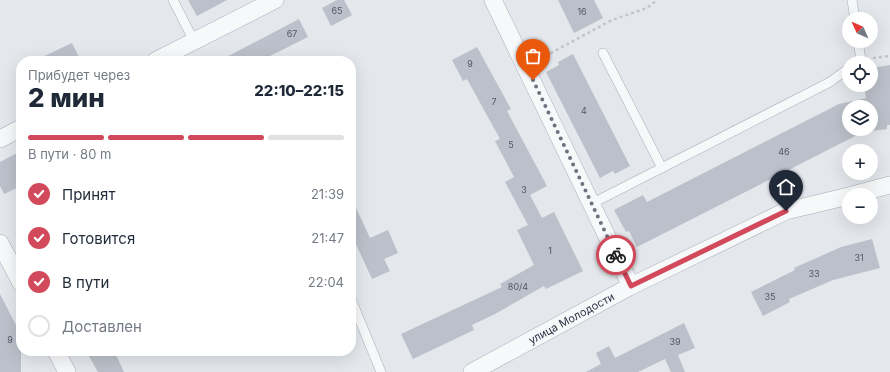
<!DOCTYPE html>
<html lang="ru">
<head>
<meta charset="utf-8">
<style>
  body { margin:0; font-family:Inter,sans-serif; background:#f6f6f7; color:#1f2937; height:100vh; display:flex; flex-direction:column; font-size:15px; white-space:nowrap }
  * { box-sizing:border-box; margin:0 }
  p { font-size:13px; color:#747a83 }
  .icon { flex:none; width:22px; height:22px; fill:none; stroke:currentColor; stroke-width:2; stroke-linecap:round; stroke-linejoin:round }
  .map { position:relative; flex:1; overflow:hidden }
  .panel { position:absolute; left:16px; top:56px; width:340px; height:300px; display:flex; flex-direction:column; background:#fff; border-radius:16px; box-shadow:0 4px 16px #0002 }
  .panel>* { flex:none }
  .needle { width:26px; rotate:315deg }
  .buttons { position:absolute; left:842px; top:12px; display:grid; gap:8px }
  .buttons a { display:grid; place-items:center; width:36px; height:36px; border-radius:50%; background:#fff; box-shadow:0 4px 16px #0002; font-size:20px }
  .pin { position:absolute; display:grid; place-items:center; width:34px; height:34px; color:#fff; margin:-41px -17px; border-radius:50% 50% 50% 0; rotate:-45deg; box-shadow:0 0 4px #0007 }
  .pin .icon { rotate:45deg }
  .courier { position:absolute; display:grid; place-items:center; width:40px; height:40px; margin:-20px; border:3px solid #d1495b; border-radius:50%; background:#fff; color:#222; box-shadow:0 1px 5px #0007 }
  .overview em { font-style:normal; font-weight:800 }
  .overview div { display:flex; flex-direction:column-reverse }
  .overview { display:flex; align-items:center; justify-content:space-between; height:68px; padding:0 12px }
  h1 { font-size:26px; font-weight:800; line-height:30px }
  .bar { display:grid; grid-template-columns:repeat(4,1fr); gap:6px 4px; align-content:center; height:48px; padding:0 12px }
  .bar i { height:5px; border-radius:3px; background:#e0e1e3 }
  .bar .active { background:#d1495b }
  .bar p { grid-column:span 4 }
  ol { padding:0 12px; list-style:none }
  li { display:flex; align-items:center; gap:12px; height:44px }
  li p { margin-inline-start:auto }
  li .icon { padding:4px; border-radius:50%; background:#d1495b; color:#fff; stroke-width:4 }
  li:last-child { color:#747a83 }
  li i { width:22px; height:22px; border:2px solid #e0e1e3; border-radius:50% }
  .map>svg:first-child { display:block }
  .building { fill:#bbc0ca; fill-rule:evenodd }
  .lines { fill:none; stroke-linecap:round; stroke-linejoin:round }
  .service-casing { stroke:#a9aeb7; stroke-width:10 }
  .minor-casing { stroke:#a9aeb7; stroke-width:18 }
  .path { stroke:#c2c5cb; stroke-width:2.5; stroke-dasharray:3 3; stroke-linecap:butt }
  .service { stroke:#f7f8fa; stroke-width:9 }
  .minor { stroke:#f7f8fa; stroke-width:17 }
  .done { stroke:#6c737f; stroke-width:4; stroke-dasharray:0 7.2 }
  .route { stroke:#d1495b; stroke-width:5 }
  .labels { text-anchor:middle; stroke-width:3; stroke-linejoin:round; paint-order:stroke }
  .number-label { font-size:9px; fill:#4f5766 }
  .street-label { font-size:11px; fill:#2b3445; stroke:#f4f6f9 }
</style>
</head>
<body>
<div class="map">
<svg width="890" height="372" viewBox="0 0 890 372">
  <rect width="100%" height="100%" fill="#e4e7ec"/>
  <g class="building">
    <path d="M 188,0 L 227,0 L 197,16 Z"/>
    <path d="M 337,0 L 344,0 L 352,15 L 331,26 L 322,8 Z"/>
    <path d="M 558,0 L 594,0 L 603,18 L 574,33 Z"/>
    <path d="M 299,19 L 308,37 L 260,61 L 219,61 Z"/>
    <path d="M 72,43 L 81,61 L 34,61 Z"/>
    <path d="M 477,47 L 511,109 L 507,111 L 547,186 L 530,195 L 542,218 L 554,212 L 583,271 L 546,289 L 544,286 L 495,314 L 472,325 L 474,330 L 413,359 L 401,334 L 502,287 L 500,284 L 534,265 L 517,230 L 528,225 L 505,182 L 514,177 L 495,141 L 500,139 L 467,79 L 463,81 L 452,60 Z"/>
    <path d="M 573,54 L 630,166 L 615,174 L 613,171 L 600,178 L 546,72 L 559,65 L 558,62 Z"/>
    <path d="M 890,65 L 890,125 L 887,125 L 887,129 L 863,132 L 637,247 L 629,231 L 626,232 L 614,210 L 643,195 L 647,202 L 839,104 L 866,98 L 864,85 L 871,85 L 871,68 ZM 849,107 L 871,107 L 871,129 L 849,129 Z"/>
    <path d="M 21,151 L 21,186 L 4,194 L 0,186 L 0,162 Z"/>
    <path d="M 351,197 L 370,238 L 388,230 L 398,253 L 384,259 L 390,271 L 372,279 L 356,244 L 351,247 Z"/>
    <path d="M 872,239 L 880,268 L 833,280 L 789,299 L 790,302 L 763,316 L 751,292 L 795,270 L 794,268 L 841,247 Z"/>
    <path d="M 0,294 L 21,335 L 21,372 L 0,372 Z"/>
    <path d="M 684,323 L 695,348 L 678,355 L 685,372 L 671,372 L 665,359 L 638,372 L 586,372 L 601,364 L 596,353 L 609,346 L 615,358 Z"/>
    <path d="M 86,351 L 114,351 L 124,372 L 98,372 Z"/>
  </g>
  <g class="lines">
    <defs>
      <g id="service">
        <path d="M 173,0 L 194,41"/>
        <path d="M 852,0 L 855,19"/>
        <path d="M 603,53 L 662,168"/>
        <path d="M 855,63 L 861,60 L 858,41"/>
        <path d="M 591,204 L 830,82 L 849,68"/>
        <path d="M 351,299 L 381,372"/>
      </g>
      <g id="minor">
        <path d="M 493,0 L 631,286"/>
        <path d="M 155,61 L 275,0"/>
        <path d="M 0,139 L 21,128"/>
        <path d="M 852,195 L 890,185"/>
        <path d="M 0,243 L 21,283"/>
        <path d="M 56,351 L 67,372"/>
        <path id="s1" d="M 472,372 L 631,286 L 786,211 L 849,196"/>
      </g>
    </defs>
    <use href="#service" class="service-casing"/>
    <use href="#minor" class="minor-casing"/>
    <g class="path">
      <path d="M 873,58 L 890,56"/>
      <path d="M 540,59 L 612,20 L 647,8 L 657,0"/>
    </g>
    <use href="#service" class="service"/>
    <use href="#minor" class="minor"/>
  </g>
  <g class="lines">
    <path class="done" d="M 533,80 L 616,255"/>
    <path class="route" d="M 616,255 L 631,286 L 786,211"/>
  </g>
  <g class="labels">
    <g class="number-label">
      <text x="337" y="14">65</text>
      <text x="582" y="15">16</text>
      <text x="292" y="37">67</text>
      <text x="470" y="67">9</text>
      <text x="494" y="105">7</text>
      <text x="584" y="114">4</text>
      <text x="511" y="148">5</text>
      <text x="784" y="155">46</text>
      <text x="524" y="193">3</text>
      <text x="550" y="254">1</text>
      <text x="859" y="261">31</text>
      <text x="814" y="277">33</text>
      <text x="518" y="290">80/4</text>
      <text x="770" y="300">35</text>
      <text x="10" y="343">9</text>
      <text x="675" y="345">39</text>
    </g>
    <g class="street-label">
      <text dy="4" stroke="none"><textPath href="#s1" startOffset="113">улица Молодости</textPath></text>
    </g>
  </g>
</svg>
<div class="buttons">
<a><svg class="needle" viewBox="-14 -14 28 28"><path d="M0-13l5 13h-10z" fill="#e53935"/><path d="M0 13l5-13h-10z" fill="#747a83"/></svg></a>
<a><svg class="icon" aria-label="locate" viewBox="0 0 24 24"><circle cx="12" cy="12" r="6"/><path d="M12 2v4M12 18v4M2 12h4M18 12h4"/></svg></a>
<a><svg class="icon" aria-label="layers" viewBox="0 0 24 24"><path d="M12 4l9 5-9 5-9-5zM3 14l9 5 9-5"/></svg></a>
<a>+</a>
<a>−</a>
</div>
<div class="pin" style="left:533px;top:80px;background:#ea580c"><svg class="icon" aria-label="bag" viewBox="0 0 24 24"><path d="M5 8h14l-1 12H6zM9 8a3 3 0 0 1 6 0"/></svg></div>
<div class="pin" style="left:786px;top:211px;background:#1f2937"><svg class="icon" aria-label="home" viewBox="0 0 24 24"><path d="M3 11l9-7 9 7M6 9v11h12V9"/></svg></div>
<div class="courier" style="left:616px;top:255px"><svg class="icon" aria-label="bike" viewBox="0 0 24 24"><circle cx="6" cy="16" r="4"/><circle cx="18" cy="16" r="4"/><path d="M6 16l4-8h5l3 8M10 8l3 8H6M13 5h3"/></svg></div>
<section class="panel">
<div class="overview"><div><h1>2 мин</h1><p>Прибудет через</p></div><em>22:10–22:15</em></div>
<div class="bar"><i class="active"></i><i class="active"></i><i class="active"></i><i></i><p>В пути · 80 m</p></div>
<ol>
<li><svg class="icon" aria-label="check" viewBox="0 0 24 24"><path d="M5 12l5 5 9-10"/></svg>Принят<p>21:39</p></li>
<li><svg class="icon" aria-label="check" viewBox="0 0 24 24"><path d="M5 12l5 5 9-10"/></svg>Готовится<p>21:47</p></li>
<li><svg class="icon" aria-label="check" viewBox="0 0 24 24"><path d="M5 12l5 5 9-10"/></svg>В пути<p>22:04</p></li>
<li><i></i>Доставлен</li>
</ol>
</section>
</div>
</body>
</html>
